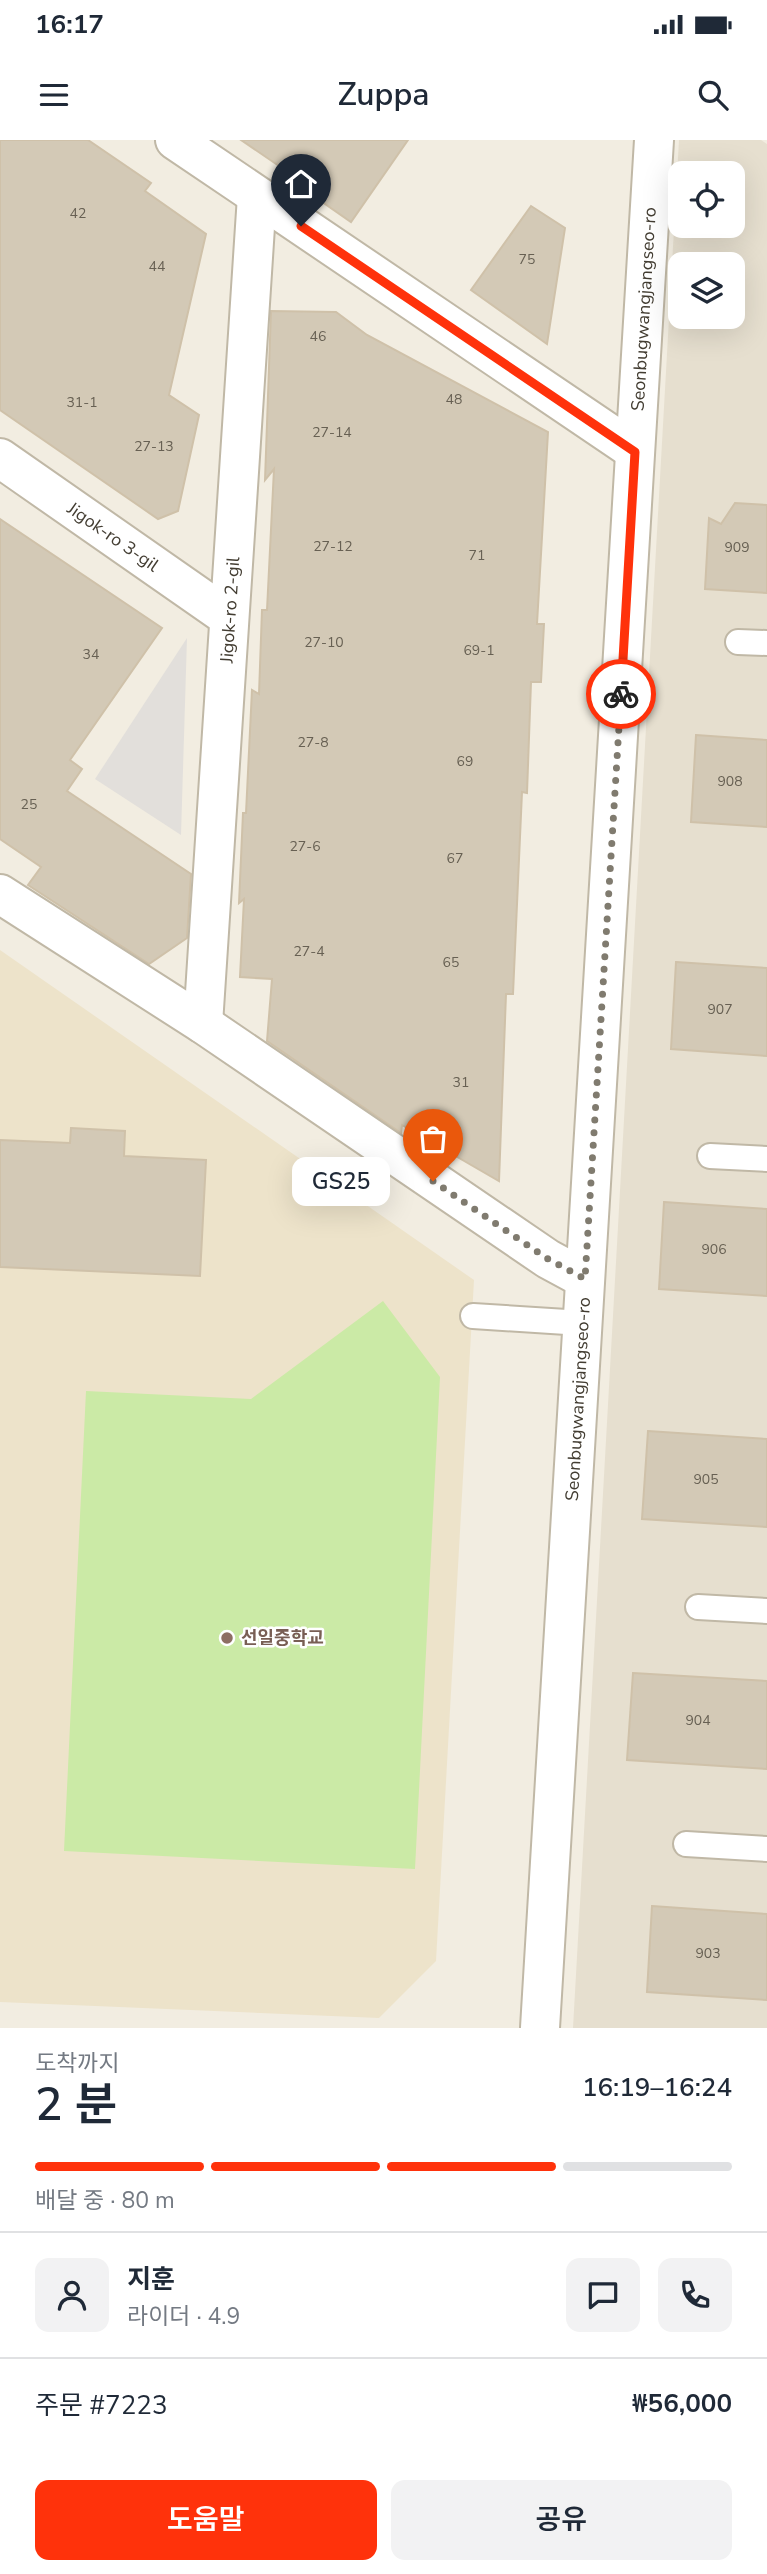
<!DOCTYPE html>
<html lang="ko">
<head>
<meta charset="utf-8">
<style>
  body { margin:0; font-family:"Nunito Sans","Noto Sans KR",sans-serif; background:#f2f2f3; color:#1f2937; height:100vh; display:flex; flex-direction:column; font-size:26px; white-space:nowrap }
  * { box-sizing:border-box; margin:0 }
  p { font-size:23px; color:#747a83 }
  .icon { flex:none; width:38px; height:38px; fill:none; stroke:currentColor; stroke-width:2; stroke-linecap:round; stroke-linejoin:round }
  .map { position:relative; height:1888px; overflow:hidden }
  .side { display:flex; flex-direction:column; background:#fff; flex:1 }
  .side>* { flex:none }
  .buttons { position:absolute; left:668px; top:21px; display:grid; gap:14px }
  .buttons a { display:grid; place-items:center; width:77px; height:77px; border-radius:14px; background:#fff; box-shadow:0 7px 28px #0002; font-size:35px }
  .pin { position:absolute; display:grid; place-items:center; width:60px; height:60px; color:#fff; margin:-72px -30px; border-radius:50% 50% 50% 0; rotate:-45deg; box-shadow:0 0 7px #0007 }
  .pin .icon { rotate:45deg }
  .courier { position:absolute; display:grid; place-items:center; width:70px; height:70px; margin:-35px; border:5px solid #ff320b; border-radius:50%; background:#fff; color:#222; box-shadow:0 2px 9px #0007 }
  .bubble { position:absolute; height:49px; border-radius:14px; background:#fff; box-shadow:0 7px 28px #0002; font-size:23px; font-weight:600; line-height:49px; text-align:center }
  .overview em { font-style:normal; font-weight:600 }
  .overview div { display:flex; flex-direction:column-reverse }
  .overview { display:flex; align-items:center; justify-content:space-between; height:119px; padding:0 35px }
  h1 { font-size:46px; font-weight:600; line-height:52px }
  .bar { display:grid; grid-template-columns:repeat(4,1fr); gap:10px 7px; align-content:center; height:84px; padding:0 35px }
  .bar i { height:9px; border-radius:5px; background:#e0e1e3 }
  .bar .on { background:#ff320b }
  .bar p { grid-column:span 4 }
  .line { display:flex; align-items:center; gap:18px; padding:0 35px; border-top:2px solid #e0e1e3 }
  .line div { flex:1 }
  .round { display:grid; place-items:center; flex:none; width:74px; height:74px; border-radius:14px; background:#f2f2f3 }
  .button { display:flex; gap:14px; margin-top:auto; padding:14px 35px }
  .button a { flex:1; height:80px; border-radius:14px; background:#ff320b; color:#fff; font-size:28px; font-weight:600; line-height:80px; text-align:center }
  .button a+a { background:#f2f2f3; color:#1f2937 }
  .status { display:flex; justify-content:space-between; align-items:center; height:49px; padding:0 35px; background:#fff; direction:ltr }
  .status svg { height:19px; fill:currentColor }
  header { display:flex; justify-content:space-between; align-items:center; height:91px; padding:0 35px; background:#fff; font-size:32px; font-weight:600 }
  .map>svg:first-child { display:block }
  .residential { fill:#e6dfcf; fill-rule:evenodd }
  .education { fill:#ede3ca }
  .green { fill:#cbeaa6 }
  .parking { fill:#e2dfdb }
  .building { fill:#d3c9b6; stroke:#cfc1a9; stroke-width:2 }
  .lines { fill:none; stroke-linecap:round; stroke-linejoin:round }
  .service-casing { stroke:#c0b8a6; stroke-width:28 }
  .minor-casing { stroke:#c0b8a6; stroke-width:42 }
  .tertiary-casing { stroke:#c0b8a6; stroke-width:42 }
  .service { stroke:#fff; stroke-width:24 }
  .minor { stroke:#fff; stroke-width:38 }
  .tertiary { stroke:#fff; stroke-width:38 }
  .done { stroke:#807b6f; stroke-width:7; stroke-dasharray:0 12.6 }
  .route { stroke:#ff320b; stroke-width:9 }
  .education-dot { fill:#8d6e63; stroke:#fff; stroke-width:2.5 }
  .labels { text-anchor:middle; stroke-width:5; stroke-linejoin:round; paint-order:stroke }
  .number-label { font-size:14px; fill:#676053 }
  .street-label { font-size:18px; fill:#433d32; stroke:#fff }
  .education-label { font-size:18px; font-weight:bold; fill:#785e54; stroke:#fff; text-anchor:start }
</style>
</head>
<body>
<div class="status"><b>16:17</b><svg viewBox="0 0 49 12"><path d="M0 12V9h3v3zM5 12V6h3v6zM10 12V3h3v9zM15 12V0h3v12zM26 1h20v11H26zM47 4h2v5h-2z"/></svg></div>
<header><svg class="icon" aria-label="menu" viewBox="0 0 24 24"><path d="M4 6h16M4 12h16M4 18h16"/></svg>Zuppa<svg class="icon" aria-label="search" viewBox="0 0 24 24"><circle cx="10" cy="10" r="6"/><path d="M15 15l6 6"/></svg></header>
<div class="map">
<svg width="767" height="1888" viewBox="0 0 767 1888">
  <rect width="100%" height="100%" fill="#f2ede1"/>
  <path class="residential" d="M 679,0 L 761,0 L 767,4 L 767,1888 L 573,1888 ZM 681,33 L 733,33 L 733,86 L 681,86 ZM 681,124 L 733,124 L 733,177 L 681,177 Z"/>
  <path class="education" d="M 0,810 L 474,1140 L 436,1821 L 379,1878 L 0,1862 Z"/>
  <path class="green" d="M 383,1161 L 440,1237 L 415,1729 L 64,1711 L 86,1251 L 251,1259 Z"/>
  <path class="parking" d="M 187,498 L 181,695 L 95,639 Z"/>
  <g class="building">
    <path d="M 0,0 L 88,0 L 151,43 L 145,51 L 206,94 L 169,255 L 199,275 L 178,371 L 158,379 L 0,270 Z"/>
    <path d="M 241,0 L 408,0 L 351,82 L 295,43 L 298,39 Z"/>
    <path d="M 531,66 L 565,88 L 547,204 L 471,150 Z"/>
    <path d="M 271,171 L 336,172 L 367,195 L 548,292 L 537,484 L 544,484 L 541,542 L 531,542 L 527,653 L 522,652 L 513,854 L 506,854 L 499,1041 L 402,985 L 401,993 L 267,901 L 272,839 L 240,837 L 244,759 L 239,763 L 243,673 L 246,673 L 252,550 L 259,554 L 262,470 L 267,470 L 274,329 L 265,340 Z"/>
    <path d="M 735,363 L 767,365 L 767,453 L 705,449 L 709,378 L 721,384 Z"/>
    <path d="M 0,379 L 162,488 L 70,620 L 82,629 L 67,651 L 191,734 L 187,798 L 149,824 L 28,745 L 41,727 L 0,699 Z"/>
    <path d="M 696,595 L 767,600 L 767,687 L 691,682 Z"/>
    <path d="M 676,822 L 767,828 L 767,916 L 671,909 Z"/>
    <path d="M 71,988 L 125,991 L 124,1016 L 206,1020 L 200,1136 L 0,1127 L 0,1000 L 70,1003 Z"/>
    <path d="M 664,1062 L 767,1069 L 767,1156 L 659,1149 Z"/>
    <path d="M 648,1291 L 767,1299 L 767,1387 L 642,1379 Z"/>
    <path d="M 633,1533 L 767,1541 L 767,1629 L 627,1620 Z"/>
    <path d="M 652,1766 L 767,1774 L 767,1860 L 647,1852 Z"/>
  </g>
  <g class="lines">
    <defs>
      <g id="service">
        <path d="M 738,502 L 767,503"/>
        <path d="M 710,1016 L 767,1019"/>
        <path d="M 473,1176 L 582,1183"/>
        <path d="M 698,1467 L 767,1471"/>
        <path d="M 686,1704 L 767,1709"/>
      </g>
      <g id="minor">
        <path d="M 175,0 L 635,311"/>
        <path id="s1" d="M 0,318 L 228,477"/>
        <path d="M 0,754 L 203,884 L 548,1119 L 585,1139"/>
        <path id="s2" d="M 203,884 L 257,56"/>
      </g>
      <g id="tertiary">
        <path id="s3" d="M 540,1888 L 654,0"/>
      </g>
    </defs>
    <use href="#service" class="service-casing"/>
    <use href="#minor" class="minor-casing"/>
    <use href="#tertiary" class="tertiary-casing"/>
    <use href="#service" class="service"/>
    <use href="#minor" class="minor"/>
    <use href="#tertiary" class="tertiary"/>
  </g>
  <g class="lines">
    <path class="done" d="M 433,1041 L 548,1119 L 585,1139 L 621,554"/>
    <path class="route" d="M 301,86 L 635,312 L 621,554"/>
  </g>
  <circle class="education-dot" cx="227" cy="1498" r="7"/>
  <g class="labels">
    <g class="number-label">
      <text x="78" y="78">42</text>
      <text x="527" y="124">75</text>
      <text x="157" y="131">44</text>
      <text x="318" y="201">46</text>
      <text x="454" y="264">48</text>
      <text x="82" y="267">31-1</text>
      <text x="332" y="297">27-14</text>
      <text x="154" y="311">27-13</text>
      <text x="333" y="411">27-12</text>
      <text x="737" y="412">909</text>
      <text x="477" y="420">71</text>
      <text x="324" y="507">27-10</text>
      <text x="479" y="515">69-1</text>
      <text x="91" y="519">34</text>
      <text x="313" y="607">27-8</text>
      <text x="465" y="626">69</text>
      <text x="730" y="646">908</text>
      <text x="29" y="669">25</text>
      <text x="305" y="711">27-6</text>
      <text x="455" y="723">67</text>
      <text x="309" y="816">27-4</text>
      <text x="451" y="827">65</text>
      <text x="720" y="874">907</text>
      <text x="461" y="947">31</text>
      <text x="714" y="1114">906</text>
      <text x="706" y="1344">905</text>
      <text x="698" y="1585">904</text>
      <text x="708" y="1818">903</text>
    </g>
    <g class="street-label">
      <text dy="6" stroke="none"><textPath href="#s3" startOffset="1722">Seonbugwangjangseo-ro</textPath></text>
      <text dy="6" stroke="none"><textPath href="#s1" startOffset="138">Jigok-ro 3-gil</textPath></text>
      <text dy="6" stroke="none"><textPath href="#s2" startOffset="415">Jigok-ro 2-gil</textPath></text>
      <text dy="6" stroke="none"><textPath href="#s3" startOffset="630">Seonbugwangjangseo-ro</textPath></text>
    </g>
    <g class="education-label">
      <text x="241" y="1504">선일중학교</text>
    </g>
  </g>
</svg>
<div class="buttons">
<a><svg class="icon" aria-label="locate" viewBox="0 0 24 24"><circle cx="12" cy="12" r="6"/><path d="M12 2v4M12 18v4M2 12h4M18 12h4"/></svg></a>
<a><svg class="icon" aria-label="layers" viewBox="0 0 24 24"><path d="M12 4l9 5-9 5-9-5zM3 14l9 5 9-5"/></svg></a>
</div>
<div class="pin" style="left:433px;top:1041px;background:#ea580c"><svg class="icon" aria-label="bag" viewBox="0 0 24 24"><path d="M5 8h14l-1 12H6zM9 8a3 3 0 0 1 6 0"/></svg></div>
<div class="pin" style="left:301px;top:86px;background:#1f2937"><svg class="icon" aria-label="home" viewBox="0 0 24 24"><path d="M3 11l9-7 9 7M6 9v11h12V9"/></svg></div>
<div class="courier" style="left:621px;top:554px"><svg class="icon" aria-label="bike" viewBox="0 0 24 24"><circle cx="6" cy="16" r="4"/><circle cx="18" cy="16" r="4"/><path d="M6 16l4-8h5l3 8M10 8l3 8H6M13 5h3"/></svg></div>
<div class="bubble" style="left:292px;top:1017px;width:98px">GS25</div>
</div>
<section class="side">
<div class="overview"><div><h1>2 분</h1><p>도착까지</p></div><em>16:19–16:24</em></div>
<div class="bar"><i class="on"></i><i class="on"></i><i class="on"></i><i></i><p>배달 중 · 80 m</p></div>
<div class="line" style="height:126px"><a class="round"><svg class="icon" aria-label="person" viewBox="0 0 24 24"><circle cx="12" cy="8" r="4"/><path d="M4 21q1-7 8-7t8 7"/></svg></a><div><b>지훈</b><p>라이더 · 4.9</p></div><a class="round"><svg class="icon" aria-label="chat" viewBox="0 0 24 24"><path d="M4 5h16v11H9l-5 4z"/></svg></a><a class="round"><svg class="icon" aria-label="phone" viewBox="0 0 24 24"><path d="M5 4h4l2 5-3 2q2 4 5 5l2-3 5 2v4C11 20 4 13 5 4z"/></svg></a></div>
<div class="line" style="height:91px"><div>주문 #7223</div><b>₩56,000</b></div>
<div class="button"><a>도움말</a><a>공유</a></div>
</section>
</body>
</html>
